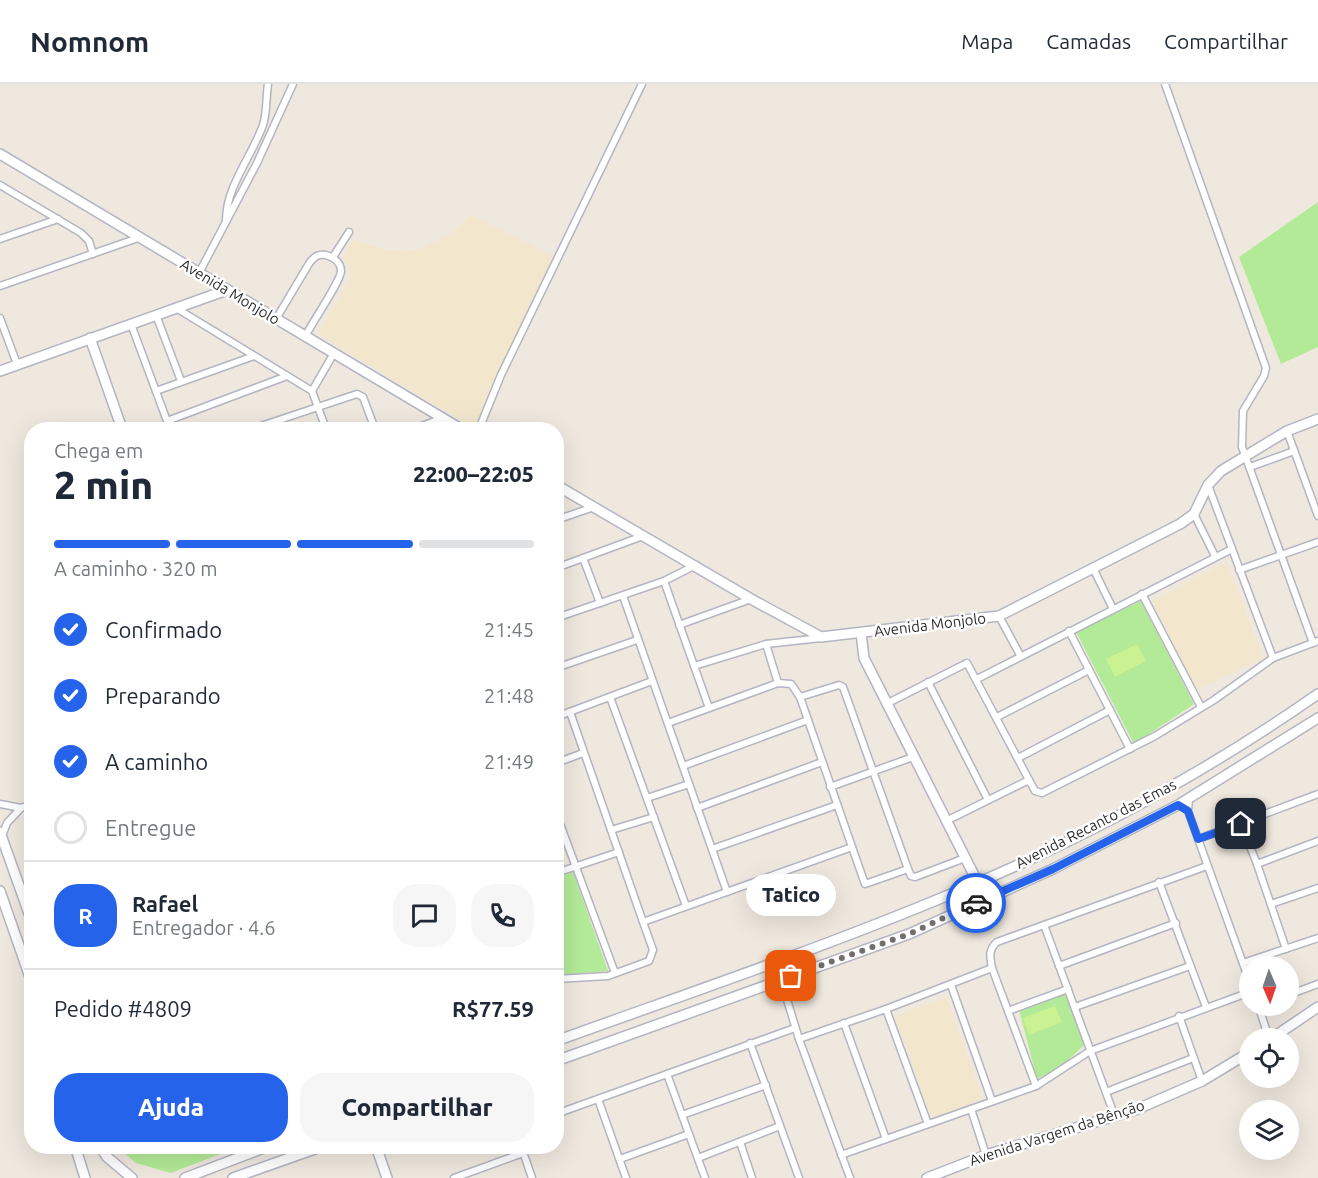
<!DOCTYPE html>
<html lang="pt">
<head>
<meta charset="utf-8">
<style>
  body { margin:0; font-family:Ubuntu,sans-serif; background:#f6f6f7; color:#1f2937; height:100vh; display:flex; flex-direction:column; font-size:22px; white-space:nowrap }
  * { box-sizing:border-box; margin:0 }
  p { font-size:20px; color:#747a83 }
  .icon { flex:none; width:33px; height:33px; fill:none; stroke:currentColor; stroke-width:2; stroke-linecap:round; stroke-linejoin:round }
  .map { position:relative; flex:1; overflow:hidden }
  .details { position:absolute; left:24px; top:338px; width:540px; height:732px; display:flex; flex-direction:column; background:#fff; border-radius:24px; box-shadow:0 6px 24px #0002 }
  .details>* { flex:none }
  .needle { width:39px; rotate:178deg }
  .fabs { position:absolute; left:1239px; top:872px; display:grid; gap:12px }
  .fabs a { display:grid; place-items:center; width:60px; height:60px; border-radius:50%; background:#fff; box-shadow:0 6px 24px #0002; font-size:30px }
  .pin { position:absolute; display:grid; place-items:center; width:51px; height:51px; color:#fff; margin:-26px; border-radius:12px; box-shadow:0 3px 9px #0006 }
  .courier { position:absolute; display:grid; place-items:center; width:60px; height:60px; margin:-30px; border:4px solid #2563eb; border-radius:50%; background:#fff; color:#222; box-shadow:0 2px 8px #0007 }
  .bubble { position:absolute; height:42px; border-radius:21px; background:#fff; box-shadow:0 6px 24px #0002; font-size:20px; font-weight:800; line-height:42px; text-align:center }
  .head em { font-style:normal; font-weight:800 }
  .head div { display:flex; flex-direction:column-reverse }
  .head { display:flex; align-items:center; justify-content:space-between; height:102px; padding:0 30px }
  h1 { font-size:39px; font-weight:800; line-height:45px }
  .bar { display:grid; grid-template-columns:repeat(4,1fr); gap:9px 6px; align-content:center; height:72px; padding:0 30px }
  .bar i { height:8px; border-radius:4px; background:#e0e1e3 }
  .bar .selected { background:#2563eb }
  .bar p { grid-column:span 4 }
  .line { display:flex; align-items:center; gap:15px; padding:0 30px; border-top:2px solid #e0e1e3 }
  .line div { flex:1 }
  .round { display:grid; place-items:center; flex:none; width:63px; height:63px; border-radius:24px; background:#f6f6f7 }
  ol { padding:0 30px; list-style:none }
  li { display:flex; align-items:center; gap:18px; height:66px }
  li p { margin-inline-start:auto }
  li .icon { padding:6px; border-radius:50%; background:#2563eb; color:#fff; stroke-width:4 }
  li:last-child { color:#747a83 }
  li i { width:33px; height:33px; border:3px solid #e0e1e3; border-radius:50% }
  .button { display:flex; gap:12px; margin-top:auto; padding:12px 30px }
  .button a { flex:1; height:69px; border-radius:24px; background:#2563eb; color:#fff; font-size:24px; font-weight:800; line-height:69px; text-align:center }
  .button a+a { background:#f6f6f7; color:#1f2937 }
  header { display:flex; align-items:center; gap:36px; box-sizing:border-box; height:84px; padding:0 30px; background:#fff; border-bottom:2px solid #e0e1e3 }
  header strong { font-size:28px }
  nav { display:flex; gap:33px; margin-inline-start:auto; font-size:21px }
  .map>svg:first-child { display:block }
  .education { fill:#f2e6cd }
  .green { fill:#b3ea97 }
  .pitch { fill:#caf292 }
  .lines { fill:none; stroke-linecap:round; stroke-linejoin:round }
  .street-casing { stroke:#b3b5c2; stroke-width:9 }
  .secondary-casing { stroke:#b3b5c2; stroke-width:12 }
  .street { stroke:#fff; stroke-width:6 }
  .secondary { stroke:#fff; stroke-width:9 }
  .done { stroke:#716e6b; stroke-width:6; stroke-dasharray:0 10.8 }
  .route { stroke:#2563eb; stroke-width:8 }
  .labels { text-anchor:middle; stroke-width:5; stroke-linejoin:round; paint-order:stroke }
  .street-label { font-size:15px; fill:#2d2d2d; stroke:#fff }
</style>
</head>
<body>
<header>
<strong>Nomnom</strong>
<nav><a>Mapa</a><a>Camadas</a><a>Compartilhar</a></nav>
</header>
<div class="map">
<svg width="1318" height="1094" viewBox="0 0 1318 1094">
  <rect width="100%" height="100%" fill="#efe8df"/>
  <g class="education">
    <path d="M 471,131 L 556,173 L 475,345 L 318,250 L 350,194 L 350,185 L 343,174 L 353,156 L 386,166 L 407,167 L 424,164 L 452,149 Z"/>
    <path d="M 1227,478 L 1263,574 L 1197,606 L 1152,517 Z"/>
    <path d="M 947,913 L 983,1016 L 932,1035 L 895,932 Z"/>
  </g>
  <g class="green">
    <path d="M 1318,118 L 1318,263 L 1281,280 L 1239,173 Z"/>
    <path d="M 1141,517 L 1194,620 L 1134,660 L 1076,548 Z"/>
    <path d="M 573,788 L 608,887 L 557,891 L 557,794 Z"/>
    <path d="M 1066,908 L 1084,961 L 1060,984 L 1037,995 L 1019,926 Z"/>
    <path d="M 116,1062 L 241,1062 L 171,1089 L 136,1079 Z"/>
  </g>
  <g class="pitch">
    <path d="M 1137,560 L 1146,577 L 1115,593 L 1106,575 Z"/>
    <path d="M 1055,922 L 1062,938 L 1029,951 L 1023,934 Z"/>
  </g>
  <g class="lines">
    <defs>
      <g id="street">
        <path d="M 1165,0 L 1266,284 L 1264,292 L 1243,327 L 1242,363 L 1313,559"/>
        <path d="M 0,101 L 81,149 L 89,157 L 93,170"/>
        <path d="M 226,136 C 226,103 252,72 263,41 C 267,29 266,13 268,0"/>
        <path d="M 0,155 L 58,135"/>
        <path d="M 333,173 L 349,148"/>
        <path d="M 199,189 L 257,79 L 293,0"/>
        <path d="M 0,202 L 138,154"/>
        <path d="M 176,224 L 312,307 L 326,345"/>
        <path d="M 156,231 L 181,297"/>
        <path d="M 0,234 L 17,280"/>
        <path d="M 276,235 L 310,178 C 315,172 318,170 326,171 C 333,173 341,178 341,187 C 341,197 311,240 305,253"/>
        <path d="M 131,240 L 170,345"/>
        <path d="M 156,307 L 254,272"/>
        <path d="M 312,307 L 334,269"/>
        <path d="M 167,337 L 287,292"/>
        <path d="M 252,345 L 357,310 L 363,313 L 375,345"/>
        <path d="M 414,345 L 443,334"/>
        <path d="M 479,345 L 501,291 L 642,0"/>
        <path d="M 1287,347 L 1318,432"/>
        <path d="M 1250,383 L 1294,367"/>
        <path d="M 1208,401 L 1273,574"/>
        <path d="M 1194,430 L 1215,472"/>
        <path d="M 556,436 L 594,423"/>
        <path d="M 583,474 L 600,519"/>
        <path d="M 556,484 L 643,452"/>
        <path d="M 1093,484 L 1113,525"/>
        <path d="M 1239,486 L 1318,458"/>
        <path d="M 664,497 L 709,624"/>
        <path d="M 1142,510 L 1201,623"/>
        <path d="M 623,512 L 727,808"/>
        <path d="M 999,532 L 1020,571"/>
        <path d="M 556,534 L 664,497 L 696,481"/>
        <path d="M 679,541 L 751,515"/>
        <path d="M 1069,547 L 1130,665"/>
        <path d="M 766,560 L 778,599"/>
        <path d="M 694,582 L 766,560 L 821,554"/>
        <path d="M 556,584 L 637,556"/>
        <path d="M 977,595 L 1232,465"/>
        <path d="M 928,598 L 988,716"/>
        <path d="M 610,613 L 686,822"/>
        <path d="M 800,613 L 839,601 L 843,603 L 908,785"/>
        <path d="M 886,620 L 967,579 L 1029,696 L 1035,707 L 1042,709 L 1155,652 L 1214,616 L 1273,574 L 1318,557"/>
        <path d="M 570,628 L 643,838"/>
        <path d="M 556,633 L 652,597"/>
        <path d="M 997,633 L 1089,586"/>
        <path d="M 668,639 L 778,599 L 791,600 L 800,613 L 852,763"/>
        <path d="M 1018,674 L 1110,626"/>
        <path d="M 556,679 L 583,669"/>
        <path d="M 683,682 L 808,636"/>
        <path d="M 830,703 L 913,673"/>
        <path d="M 647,714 L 689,700"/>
        <path d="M 1189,715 L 1188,727 L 1250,899"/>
        <path d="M 0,720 L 21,724 L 32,720"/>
        <path d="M 697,724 L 822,678"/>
        <path d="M 556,729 L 615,889"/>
        <path d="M 946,737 L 1029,696"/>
        <path d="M 1241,740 L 1257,780 L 1286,865"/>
        <path d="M 611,746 L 654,733"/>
        <path d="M 2,752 L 7,739 L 21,724"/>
        <path d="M 1198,755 L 1318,710"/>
        <path d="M 712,765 L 837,721"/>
        <path d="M 1257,780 L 1318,757"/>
        <path d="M 556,789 L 619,768"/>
        <path d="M 1159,798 L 1206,923"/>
        <path d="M 1271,820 L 1318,804"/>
        <path d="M 1044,841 L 1115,1033"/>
        <path d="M 1243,879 L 1318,854"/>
        <path d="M 1059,882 L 1176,839"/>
        <path d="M 556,895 L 608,892 L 649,877 L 653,866 L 643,838 L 852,763 L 865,800 L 908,785 L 911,792 L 915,793 L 965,774"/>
        <path d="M 781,896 L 799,955 L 850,1094"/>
        <path d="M 951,901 L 992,1017"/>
        <path d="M 1288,911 L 1318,900"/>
        <path d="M 1258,921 L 1269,954"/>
        <path d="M 1075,923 L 1190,882"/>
        <path d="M 886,925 L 928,1040"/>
        <path d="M 1008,927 L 1068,905"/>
        <path d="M 1179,932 L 1202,997"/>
        <path d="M 844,939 L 886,1055"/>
        <path d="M 799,955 L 886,925 L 992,884"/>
        <path d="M 750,959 L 799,1094"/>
        <path d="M 667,990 L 705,1094"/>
        <path d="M 1036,1002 L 992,884 C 990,873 988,866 997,858 L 1207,782"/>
        <path d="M 1106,1008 L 1193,974"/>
        <path d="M 598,1015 L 626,1094"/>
        <path d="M 971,1025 L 986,1071"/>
        <path d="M 556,1030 L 795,944"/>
        <path d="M 682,1031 L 766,1001"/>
        <path d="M 740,1058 L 752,1094"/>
        <path d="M 521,1062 L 532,1094"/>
        <path d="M 841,1071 L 1036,1002 L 1090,967 L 1250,908"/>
        <path d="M 698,1074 L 780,1042"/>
        <path d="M 620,1075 L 689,1050"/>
        <path d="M 454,1094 L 523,1069"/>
      </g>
      <g id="secondary">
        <path d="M 0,70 L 461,345"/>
        <path d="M 90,254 L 122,345"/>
        <path d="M 0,287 L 227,206"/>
        <path d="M 556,401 L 751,515 L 821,553 L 999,532 L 1180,440 L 1194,430 L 1208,401 L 1221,387 L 1287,347 L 1318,335"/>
        <path d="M 861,549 L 864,574 L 978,799"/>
        <path d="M 0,748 L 32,838"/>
        <path d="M 0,807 L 32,899"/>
        <path d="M 1272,954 L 1318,923"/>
        <path d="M 556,957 C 697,906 840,858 977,799 C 1096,748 1212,684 1318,610"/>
        <path d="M 556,977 L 909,850 L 1053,785 L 1178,721 L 1318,634"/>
        <path d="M 75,1062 L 85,1094"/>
        <path d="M 100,1062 L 107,1073 L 132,1094"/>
        <path d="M 376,1062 L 387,1094"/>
        <path d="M 185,1094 L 269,1062"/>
        <path d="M 233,1094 L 323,1062"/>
        <path d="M 927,1094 L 986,1071 L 1135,1026 L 1202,997 L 1250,968"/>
      </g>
    </defs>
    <use href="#street" class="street-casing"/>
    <use href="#secondary" class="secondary-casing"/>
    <use href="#street" class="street"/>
    <use href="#secondary" class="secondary"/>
  </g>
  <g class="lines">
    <path class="done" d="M 791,892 L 909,850 L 976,819"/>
    <path class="route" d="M 976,819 L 1053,785 L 1178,721 L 1188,727 L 1198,755 L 1241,740"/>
  </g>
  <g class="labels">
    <g class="street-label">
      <text transform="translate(230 208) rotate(31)" y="5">Avenida Monjolo</text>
      <text transform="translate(930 541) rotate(-7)" y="5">Avenida Monjolo</text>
      <text transform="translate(1096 740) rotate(-27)" y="5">Avenida Recanto das Emas</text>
      <text transform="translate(1057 1049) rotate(-18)" y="5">Avenida Vargem da Bênção</text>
    </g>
  </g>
</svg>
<div class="fabs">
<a><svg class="needle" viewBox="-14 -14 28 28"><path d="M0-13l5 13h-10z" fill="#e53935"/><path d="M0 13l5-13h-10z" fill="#747a83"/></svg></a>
<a><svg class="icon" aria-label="locate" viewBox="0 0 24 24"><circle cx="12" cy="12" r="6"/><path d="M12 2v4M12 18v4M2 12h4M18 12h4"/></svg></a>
<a><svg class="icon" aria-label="layers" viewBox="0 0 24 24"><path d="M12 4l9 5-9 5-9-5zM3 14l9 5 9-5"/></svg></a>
</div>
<div class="pin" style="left:791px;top:892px;background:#ea580c"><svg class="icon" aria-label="bag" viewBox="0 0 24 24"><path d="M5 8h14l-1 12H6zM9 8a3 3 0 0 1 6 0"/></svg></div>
<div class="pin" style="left:1241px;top:740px;background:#1f2937"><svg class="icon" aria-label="home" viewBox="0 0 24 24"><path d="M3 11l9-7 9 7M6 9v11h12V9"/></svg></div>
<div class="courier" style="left:976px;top:819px"><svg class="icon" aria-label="car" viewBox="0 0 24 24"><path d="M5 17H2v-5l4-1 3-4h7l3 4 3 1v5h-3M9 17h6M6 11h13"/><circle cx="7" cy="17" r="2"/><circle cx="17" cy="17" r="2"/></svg></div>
<div class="bubble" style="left:746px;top:790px;width:90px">Tatico</div>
<section class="details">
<div class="head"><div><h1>2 min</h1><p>Chega em</p></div><em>22:00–22:05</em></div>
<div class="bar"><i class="selected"></i><i class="selected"></i><i class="selected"></i><i></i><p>A caminho · 320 m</p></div>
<ol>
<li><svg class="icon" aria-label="check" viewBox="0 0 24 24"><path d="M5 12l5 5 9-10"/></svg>Confirmado<p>21:45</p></li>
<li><svg class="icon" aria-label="check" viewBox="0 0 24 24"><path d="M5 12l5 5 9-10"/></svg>Preparando<p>21:48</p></li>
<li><svg class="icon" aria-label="check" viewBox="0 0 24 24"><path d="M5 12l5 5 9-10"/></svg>A caminho<p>21:49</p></li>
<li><i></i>Entregue</li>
</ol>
<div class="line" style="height:108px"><b class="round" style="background:#2563eb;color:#fff">R</b><div><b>Rafael</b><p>Entregador · 4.6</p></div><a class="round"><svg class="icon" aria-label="chat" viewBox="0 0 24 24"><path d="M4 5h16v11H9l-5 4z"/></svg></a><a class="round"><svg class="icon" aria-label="phone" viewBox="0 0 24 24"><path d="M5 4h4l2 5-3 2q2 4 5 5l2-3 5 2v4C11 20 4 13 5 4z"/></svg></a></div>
<div class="line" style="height:78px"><div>Pedido #4809</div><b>R$77.59</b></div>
<div class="button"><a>Ajuda</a><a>Compartilhar</a></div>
</section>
</div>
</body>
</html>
